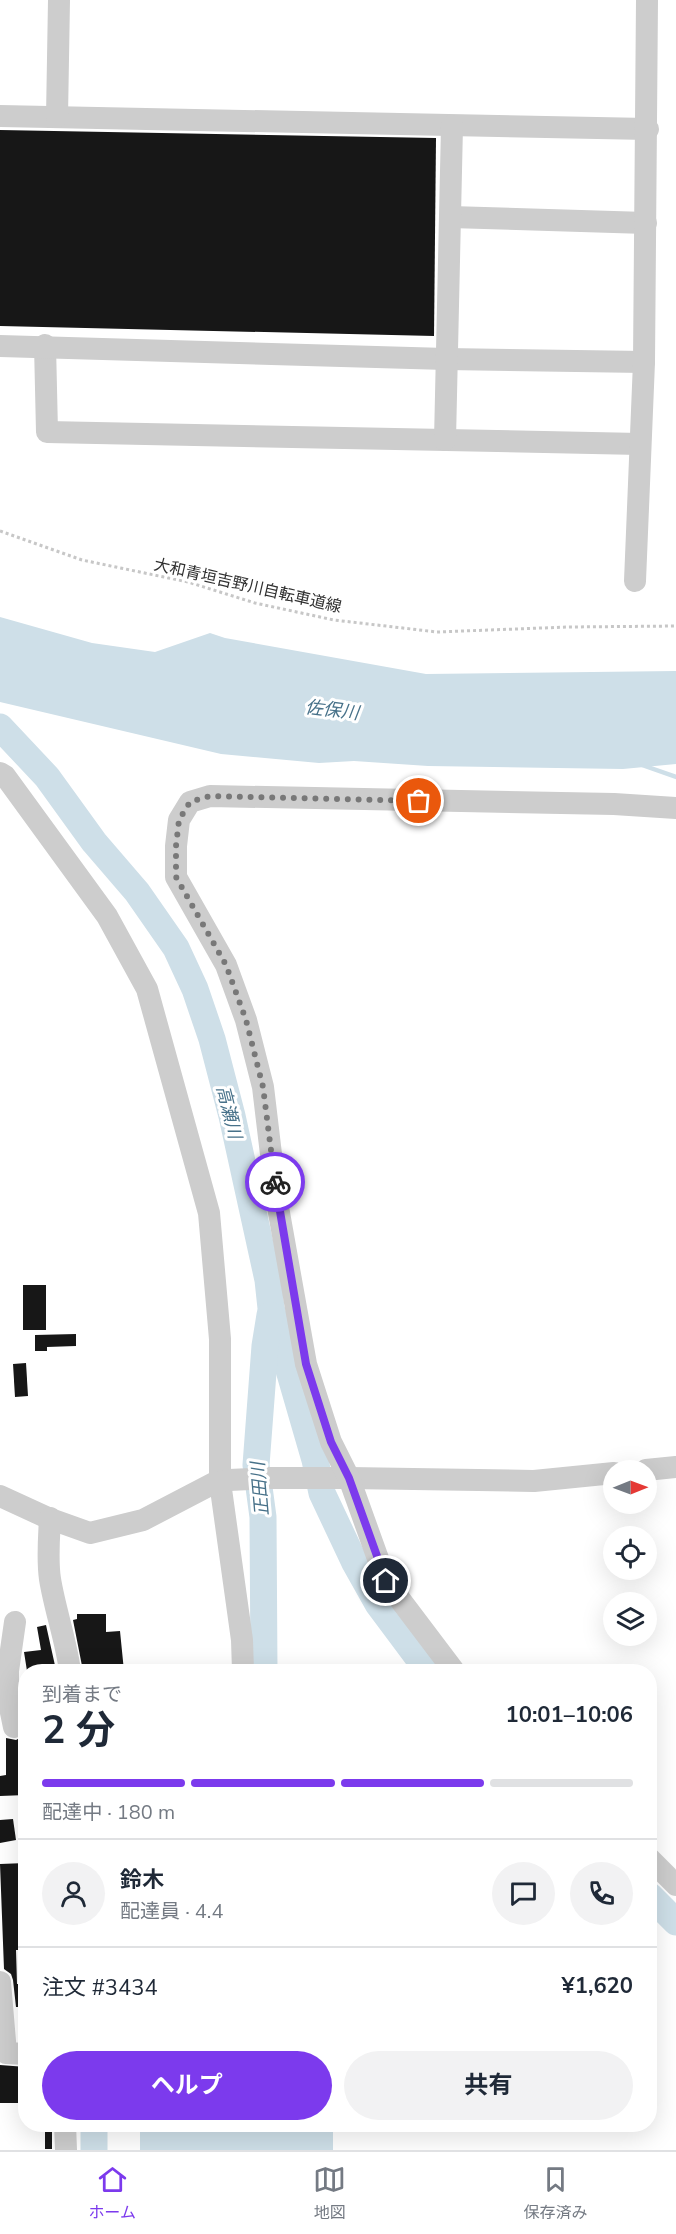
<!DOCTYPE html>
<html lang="ja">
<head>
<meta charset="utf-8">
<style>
  body { margin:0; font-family:"Nunito Sans","Noto Sans JP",sans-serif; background:#f2f2f3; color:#1f2937; height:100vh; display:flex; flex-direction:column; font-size:22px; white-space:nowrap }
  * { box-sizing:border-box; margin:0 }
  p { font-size:20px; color:#747a83 }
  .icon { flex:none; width:33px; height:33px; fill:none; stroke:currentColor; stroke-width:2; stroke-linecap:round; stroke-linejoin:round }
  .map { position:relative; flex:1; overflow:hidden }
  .details { position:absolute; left:18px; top:1664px; width:639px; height:468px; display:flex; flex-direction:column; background:#fff; border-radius:24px; box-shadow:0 6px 24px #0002 }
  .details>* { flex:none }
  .needle { width:39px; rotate:89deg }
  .controls { position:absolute; left:603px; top:1460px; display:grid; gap:12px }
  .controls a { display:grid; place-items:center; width:54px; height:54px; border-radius:50%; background:#fff; box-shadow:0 6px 24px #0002; font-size:30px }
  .pin { position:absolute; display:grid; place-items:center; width:51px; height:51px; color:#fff; margin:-26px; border:3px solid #fff; border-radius:50%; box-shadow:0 2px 6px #0007 }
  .courier { position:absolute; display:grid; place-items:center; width:60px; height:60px; margin:-30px; border:4px solid #7c3aed; border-radius:50%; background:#fff; color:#222; box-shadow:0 2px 8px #0007 }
  .summary em { font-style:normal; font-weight:700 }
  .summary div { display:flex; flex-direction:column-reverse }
  .summary { display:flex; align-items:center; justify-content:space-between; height:102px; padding:0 24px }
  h1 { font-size:39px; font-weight:700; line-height:45px }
  .bar { display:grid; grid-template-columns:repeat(4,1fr); gap:9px 6px; align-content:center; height:72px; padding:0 24px }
  .bar i { height:8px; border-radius:4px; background:#e0e1e3 }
  .bar .selected { background:#7c3aed }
  .bar p { grid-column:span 4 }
  .line { display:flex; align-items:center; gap:15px; padding:0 24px; border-top:2px solid #e0e1e3 }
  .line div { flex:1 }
  .round { display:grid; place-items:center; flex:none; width:63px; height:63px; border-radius:32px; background:#f2f2f3 }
  .action { display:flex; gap:12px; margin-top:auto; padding:12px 24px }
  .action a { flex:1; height:69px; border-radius:36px; background:#7c3aed; color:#fff; font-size:24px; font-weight:700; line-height:69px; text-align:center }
  .action a+a { background:#f2f2f3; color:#1f2937 }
  .tabs { display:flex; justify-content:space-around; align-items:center; height:84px; border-top:2px solid #e0e1e3; background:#fff; font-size:16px; color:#747a83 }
  .tabs a { display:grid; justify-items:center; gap:3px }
  .tabs .selected { color:#7c3aed }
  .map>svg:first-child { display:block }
  .water { fill:#cedfe8 }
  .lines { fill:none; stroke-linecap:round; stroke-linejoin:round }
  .stream { stroke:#cedfe8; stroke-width:4.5 }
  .river { stroke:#cedfe8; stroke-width:27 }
  .building { fill:#171717 }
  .path { stroke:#c7c7c7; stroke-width:3; stroke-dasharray:3 3; stroke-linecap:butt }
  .minor { stroke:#cdcdcd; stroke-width:22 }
  .done { stroke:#787878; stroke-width:6; stroke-dasharray:0 10.8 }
  .route { stroke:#7c3aed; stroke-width:8 }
  .labels { text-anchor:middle; stroke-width:6; stroke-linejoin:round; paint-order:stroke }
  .street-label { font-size:16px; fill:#303030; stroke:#fff }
  .water-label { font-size:18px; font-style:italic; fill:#477189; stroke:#fff }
</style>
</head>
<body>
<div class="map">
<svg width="676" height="2150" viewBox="0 0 676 2150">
  <rect width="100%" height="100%" fill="#fff"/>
  <g class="water">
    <path d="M 0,617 L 92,643 L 155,652 L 210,633 L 225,638 L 426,674 L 676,671 L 676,764 L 623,769 L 428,766 L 354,761 L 319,763 L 221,754 L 0,702 Z"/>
    <rect x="140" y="2124" width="193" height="26"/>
  </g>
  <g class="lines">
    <path class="stream" d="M 642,765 L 676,777"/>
    <g class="river">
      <path d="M 0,727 L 47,777 L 94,842 L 137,892 L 176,948 L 195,989 L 212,1039 L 232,1116 L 268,1280 L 271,1308 L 315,1460 L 322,1493 L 355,1563 L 378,1604 L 428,1671"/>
      <path d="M 264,1671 L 263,1517 L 256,1465 L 265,1346 L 270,1315"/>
      <path d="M 650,1896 L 676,1922"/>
      <path d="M 94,2124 L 94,2150"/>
    </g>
  </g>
  <g class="building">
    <path d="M 0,130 L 436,138 L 434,336 L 0,326 Z"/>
    <rect x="23" y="1285" width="23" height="45"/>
    <path d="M 76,1334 L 76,1346 L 47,1347 L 47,1351 L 35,1351 L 35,1335 Z"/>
    <path d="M 26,1363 L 28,1396 L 15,1397 L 13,1364 Z"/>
    <path d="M 77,1614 L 106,1614 L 106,1632 L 120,1631 L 124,1671 L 83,1671 L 73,1620 L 77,1619 Z"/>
    <path d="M 46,1625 L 56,1670 L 27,1671 L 24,1652 L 41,1650 L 37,1627 Z"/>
    <path d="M 25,1735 L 26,1795 L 0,1796 L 0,1776 L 6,1775 L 6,1738 L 16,1740 Z"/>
    <path d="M 13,1819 L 16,1840 L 0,1843 L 0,1820 Z"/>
    <path d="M 26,1863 L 26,1950 L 16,1950 L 17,1984 L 26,1984 L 26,2007 L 16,2007 L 13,1980 L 11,1974 L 4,1969 L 0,1864 Z"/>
    <path d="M 0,2065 L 26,2067 L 26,2103 L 0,2103 Z"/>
    <path d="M 52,2131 L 52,2149 L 45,2149 L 45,2132 Z"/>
  </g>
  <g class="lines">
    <path class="path" d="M 0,531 L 82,560 L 188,582 L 255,603 L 334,620 L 437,632 L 568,627 L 676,626"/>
    <g class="minor">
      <path d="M 0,116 L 648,129"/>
      <path d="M 57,117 L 59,0"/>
      <path d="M 450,217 L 646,223"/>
      <path d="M 45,345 L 47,432 L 640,444"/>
      <path d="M 0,346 L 446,359 L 644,362"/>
      <path d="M 445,440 L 452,126"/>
      <path d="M 635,581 L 644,362 L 647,0"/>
      <path d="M 0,773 L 5,776 L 107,916 L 147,989 L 209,1213 L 220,1339 L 220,1482 L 242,1640 L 243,1671"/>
      <path d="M 646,1470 L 676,1467"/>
      <path d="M 0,1496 L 48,1518 L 90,1533 L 143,1520 L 214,1483 L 229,1480 L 269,1478 L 349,1478 L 534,1481 L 614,1473"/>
      <path d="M 50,1518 C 49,1539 47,1559 50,1579 C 55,1610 66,1640 70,1671"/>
      <path d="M 454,1671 L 386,1581 L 349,1478 L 331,1442 L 306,1364 L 276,1196 L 263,1087 L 246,1020 L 226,965 L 176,877 L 176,846 L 179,820 L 190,802 L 210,796 L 614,804 L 676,808"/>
      <path d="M 14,1727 L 8,1698 L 8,1671 L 15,1622"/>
      <path d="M 650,1859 L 676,1885"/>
      <path d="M 0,1982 L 6,2053 L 26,2054"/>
      <path d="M 65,2124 L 66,2150"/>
    </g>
  </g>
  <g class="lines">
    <path class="done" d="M 275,1182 L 263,1087 L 246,1020 L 226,965 L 176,877 L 176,846 L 179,820 L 190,802 L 210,796 L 419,801"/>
    <path class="route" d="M 275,1182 L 306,1364 L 331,1442 L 349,1478 L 386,1581"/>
  </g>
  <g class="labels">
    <g class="street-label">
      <text transform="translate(248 585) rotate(13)" y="6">大和青垣吉野川自転車道線</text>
    </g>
    <g class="water-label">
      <text transform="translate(332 710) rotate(7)" y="6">佐保川</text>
      <text transform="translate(229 1112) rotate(76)" y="6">高瀬川</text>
      <text transform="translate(260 1489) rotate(-95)" y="6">正田川</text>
    </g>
  </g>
</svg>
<div class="controls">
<a><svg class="needle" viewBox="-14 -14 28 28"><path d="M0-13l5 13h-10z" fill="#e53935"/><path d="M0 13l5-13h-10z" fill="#747a83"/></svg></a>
<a><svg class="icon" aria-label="locate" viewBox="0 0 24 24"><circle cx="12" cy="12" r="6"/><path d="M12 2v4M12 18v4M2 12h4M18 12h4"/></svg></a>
<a><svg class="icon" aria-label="layers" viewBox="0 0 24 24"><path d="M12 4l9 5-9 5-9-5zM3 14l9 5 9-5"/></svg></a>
</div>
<div class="pin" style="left:419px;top:801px;background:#ea580c"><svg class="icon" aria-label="bag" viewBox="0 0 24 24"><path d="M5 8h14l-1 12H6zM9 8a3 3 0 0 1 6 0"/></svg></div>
<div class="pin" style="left:386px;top:1581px;background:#1f2937"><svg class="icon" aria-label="home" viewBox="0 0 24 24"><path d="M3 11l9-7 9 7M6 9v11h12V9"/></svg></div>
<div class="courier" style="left:275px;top:1182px"><svg class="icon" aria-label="bike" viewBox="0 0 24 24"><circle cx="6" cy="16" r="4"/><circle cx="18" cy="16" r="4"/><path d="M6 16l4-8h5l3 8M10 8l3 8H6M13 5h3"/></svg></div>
<section class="details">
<div class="summary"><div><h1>2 分</h1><p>到着まで</p></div><em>10:01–10:06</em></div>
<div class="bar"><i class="selected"></i><i class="selected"></i><i class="selected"></i><i></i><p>配達中 · 180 m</p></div>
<div class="line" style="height:108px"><a class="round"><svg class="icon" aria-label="person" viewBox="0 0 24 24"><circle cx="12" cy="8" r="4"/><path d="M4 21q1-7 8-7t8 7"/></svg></a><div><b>鈴木</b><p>配達員 · 4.4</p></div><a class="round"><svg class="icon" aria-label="chat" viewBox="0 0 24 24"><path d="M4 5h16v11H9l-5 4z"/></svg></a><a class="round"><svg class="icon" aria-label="phone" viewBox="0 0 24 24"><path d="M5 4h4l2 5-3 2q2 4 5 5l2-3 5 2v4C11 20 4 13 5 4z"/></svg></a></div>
<div class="line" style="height:78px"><div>注文 #3434</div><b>¥1,620</b></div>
<div class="action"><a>ヘルプ</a><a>共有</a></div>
</section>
</div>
<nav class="tabs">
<a class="selected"><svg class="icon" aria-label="home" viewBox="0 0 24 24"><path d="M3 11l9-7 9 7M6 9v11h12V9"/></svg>ホーム</a>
<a><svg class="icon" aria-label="map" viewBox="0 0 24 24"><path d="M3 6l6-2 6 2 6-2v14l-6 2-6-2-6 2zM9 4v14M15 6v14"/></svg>地図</a>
<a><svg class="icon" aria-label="saved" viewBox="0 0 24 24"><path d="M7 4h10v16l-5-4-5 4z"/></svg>保存済み</a>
</nav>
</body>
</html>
